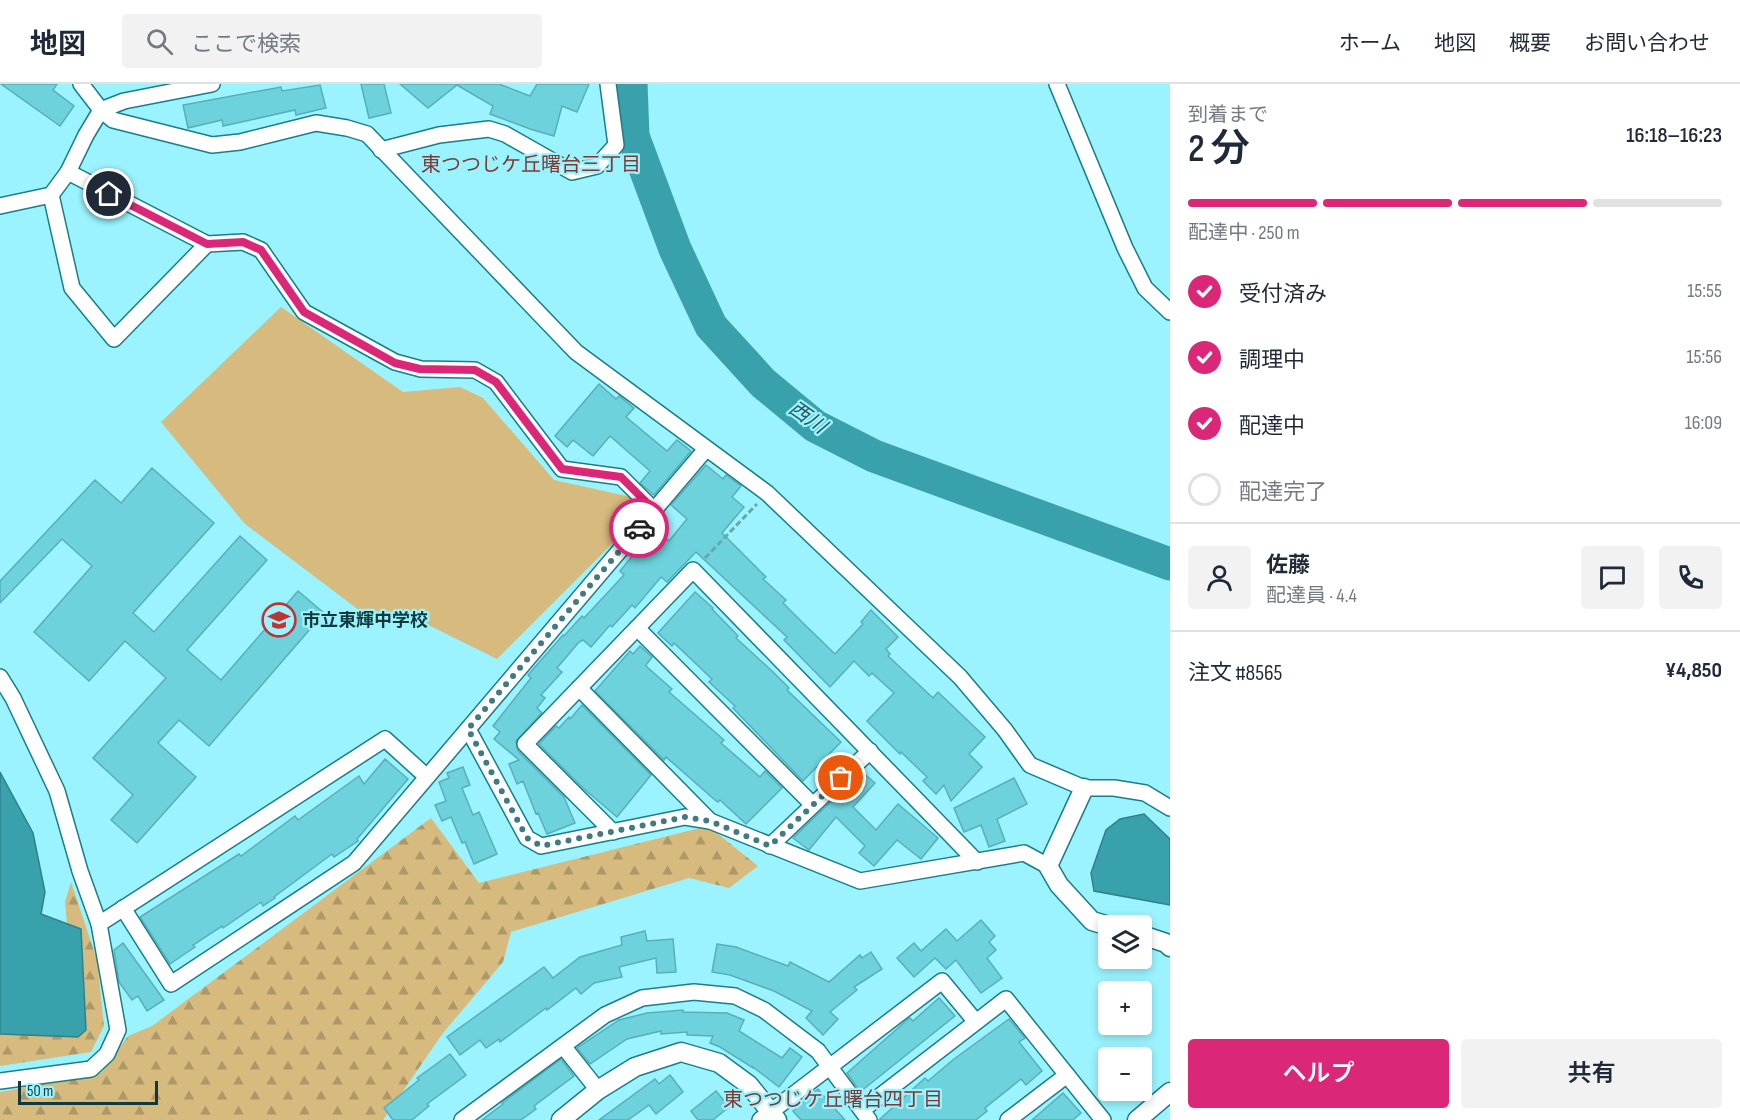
<!DOCTYPE html>
<html lang="ja">
<head>
<meta charset="utf-8">
<style>
  body { margin:0; font-family:"Sofia Sans Condensed","Noto Sans JP",sans-serif; background:#f2f2f3; color:#1f2937; height:100vh; display:flex; flex-direction:column; font-size:22px; white-space:nowrap }
  * { box-sizing:border-box; margin:0 }
  p { font-size:20px; color:#747a83 }
  .icon { flex:none; width:33px; height:33px; fill:none; stroke:currentColor; stroke-width:2; stroke-linecap:round; stroke-linejoin:round }
  .map { position:relative; flex:1; overflow:hidden }
  .panel { display:flex; flex-direction:column; background:#fff; width:570px }
  .panel>* { flex:none }
  .fabs { position:absolute; left:1098px; top:831px; display:grid; gap:12px }
  .fabs a { display:grid; place-items:center; width:54px; height:54px; border-radius:6px; background:#fff; box-shadow:0 3px 9px #0003; font-size:30px }
  .scale { position:absolute; left:18px; bottom:15px; width:140px; box-sizing:border-box; padding-left:6px; border:3px solid #13393d; border-top:0; font-size:16px; line-height:21px; white-space:nowrap; color:#13393d; -webkit-text-stroke:4px #9af3fe; paint-order:stroke }
  .pin { position:absolute; display:grid; place-items:center; width:51px; height:51px; color:#fff; margin:-26px; border:3px solid #fff; border-radius:50%; box-shadow:0 2px 6px #0007 }
  .courier { position:absolute; display:grid; place-items:center; width:60px; height:60px; margin:-30px; border:4px solid #db2777; border-radius:50%; background:#fff; color:#222; box-shadow:0 2px 8px #0007 }
  .headline em { font-style:normal; font-weight:600 }
  .headline div { display:flex; flex-direction:column-reverse }
  .headline { display:flex; align-items:center; justify-content:space-between; height:102px; padding:0 18px }
  h1 { font-size:39px; font-weight:600; line-height:45px }
  .bar { display:grid; grid-template-columns:repeat(4,1fr); gap:9px 6px; align-content:center; height:72px; padding:0 18px }
  .bar i { height:8px; border-radius:4px; background:#e0e1e3 }
  .bar .selected { background:#db2777 }
  .bar p { grid-column:span 4 }
  .line { display:flex; align-items:center; gap:15px; padding:0 18px; border-top:2px solid #e0e1e3 }
  .line div { flex:1 }
  .round { display:grid; place-items:center; flex:none; width:63px; height:63px; border-radius:6px; background:#f2f2f3 }
  ol { padding:0 18px; list-style:none }
  li { display:flex; align-items:center; gap:18px; height:66px }
  li p { margin-inline-start:auto }
  li .icon { padding:6px; border-radius:50%; background:#db2777; color:#fff; stroke-width:4 }
  li:last-child { color:#747a83 }
  li i { width:33px; height:33px; border:3px solid #e0e1e3; border-radius:50% }
  .cta { display:flex; gap:12px; margin-top:auto; padding:12px 18px }
  .cta a { flex:1; height:69px; border-radius:6px; background:#db2777; color:#fff; font-size:24px; font-weight:600; line-height:69px; text-align:center }
  .cta a+a { background:#f2f2f3; color:#1f2937 }
  header { display:flex; align-items:center; gap:36px; box-sizing:border-box; height:84px; padding:0 30px; background:#fff; border-bottom:2px solid #e0e1e3 }
  header strong { font-size:28px }
  nav { display:flex; gap:33px; margin-inline-start:auto; font-size:21px }
  .search { width:420px; height:54px; background:#f2f2f3; display:flex; align-items:center; gap:15px; box-sizing:border-box; padding:0 21px; border-radius:6px; color:#747a83; font-size:22px }
  main { display:flex; flex:1; min-height:0 }
  .map>svg:first-child { display:block }
  .forest { fill:url(#forest-firs) }
  .pitch { fill:#d7ba7d }
  .water { fill:#39a1ac; stroke:#2e828b; stroke-width:1.5 }
  .lines { fill:none; stroke-linecap:round; stroke-linejoin:round }
  .river { stroke:#39a1ac; stroke-width:33 }
  .building { fill:#6ed2dd; stroke:#56afba; stroke-width:1.5 }
  .minor-casing { stroke:#197e88; stroke-width:18 }
  .tertiary-casing { stroke:#197e88; stroke-width:21 }
  .path { stroke:#64a8b0; stroke-width:3; stroke-dasharray:6 3; stroke-linecap:butt }
  .minor { stroke:#fff; stroke-width:15 }
  .tertiary { stroke:#fff; stroke-width:18 }
  .done { stroke:#427a81; stroke-width:6; stroke-dasharray:0 10.8 }
  .route { stroke:#db2777; stroke-width:8 }
  .labels { text-anchor:middle; stroke-width:4.5; stroke-linejoin:round; paint-order:stroke }
  .poi-label { font-size:18px; font-weight:bold; fill:#13393d; stroke:#9af3fe; text-anchor:start }
  .neighbourhood-label { font-size:20px; fill:#7f3834; stroke:#9af3fe }
  .water-label { font-size:20px; font-style:italic; fill:#2a565b; stroke:#9af3fe }
</style>
</head>
<body>
<header>
<strong>地図</strong>
<div class="search"><svg class="icon" aria-label="search" viewBox="0 0 24 24"><circle cx="10" cy="10" r="6"/><path d="M15 15l6 6"/></svg>ここで検索</div>
<nav><a>ホーム</a><a>地図</a><a>概要</a><a>お問い合わせ</a></nav>
</header>
<main>
<div class="map">
<svg width="1170" height="1036" viewBox="0 0 1170 1036">
  <defs>
    <pattern id="forest-firs" width="22" height="20" patternUnits="userSpaceOnUse" patternTransform="scale(1.5)"><rect width="22" height="20" fill="#d7ba7d"/><path d="M5 1l3.5 6h-7zM16 11l3.5 6h-7z" fill="#ad9868"/></pattern>
  </defs>
  <rect width="100%" height="100%" fill="#9af3fe"/>
  <g class="forest">
    <path d="M 431,734 L 479,799 L 708,742 L 758,782 L 729,804 L 689,794 L 511,848 L 503,878 L 443,949 L 383,1036 L 0,1036 L 0,1008 L 101,989 L 128,952 L 152,942 Z"/>
    <path d="M 71,798 L 97,876 L 104,942 L 91,968 L 0,982 L 0,950 L 78,953 L 81,846 L 67,840 L 65,818 Z"/>
  </g>
  <path class="pitch" d="M 281,223 L 403,308 L 460,303 L 483,314 L 554,396 L 631,413 L 641,428 L 627,445 L 497,575 L 412,533 L 380,542 L 245,440 L 161,338 Z"/>
  <g class="water">
    <path d="M 0,688 L 33,749 L 45,808 L 41,830 L 81,845 L 86,946 L 78,953 L 0,950 Z"/>
    <path d="M 1144,730 L 1170,755 L 1170,821 L 1094,807 L 1091,789 L 1106,746 L 1120,735 Z"/>
  </g>
  <g class="lines">
    <path class="river" d="M 631,0 L 633,52 L 675,165 L 711,242 L 763,299 L 815,342 L 874,372 L 1170,480"/>
  </g>
  <g class="building">
    <path d="M 1,0 L 57,0 L 53,6 L 74,22 L 60,42 Z"/>
    <path d="M 361,0 L 384,0 L 391,29 L 369,34 Z"/>
    <path d="M 400,0 L 499,0 L 530,12 L 537,0 L 589,0 L 577,28 L 562,22 L 554,52 L 530,45 L 490,30 L 493,22 L 457,1 L 428,24 Z"/>
    <path d="M 320,1 L 326,24 L 296,31 L 295,26 L 223,42 L 222,36 L 188,44 L 183,21 L 281,3 L 282,7 Z"/>
    <path d="M 599,300 L 616,315 L 619,312 L 634,324 L 626,333 L 667,367 L 677,356 L 691,367 L 654,411 L 640,399 L 650,387 L 610,352 L 593,372 L 573,356 L 567,363 L 555,352 Z"/>
    <path d="M 706,381 L 723,395 L 726,391 L 741,402 L 732,413 L 744,423 L 722,449 L 766,493 L 763,495 L 786,516 L 783,519 L 804,540 L 835,570 L 863,540 L 861,538 L 871,526 L 898,553 L 886,565 L 890,570 L 888,572 L 933,614 L 938,608 L 985,653 L 969,670 L 982,683 L 951,717 L 944,701 L 936,710 L 923,697 L 927,693 L 901,668 L 900,670 L 867,637 L 894,609 L 872,589 L 869,592 L 854,577 L 830,603 L 784,556 L 787,553 L 696,468 L 667,498 L 661,493 L 635,524 L 632,521 L 612,543 L 610,541 L 591,563 L 583,556 L 579,558 L 557,584 L 562,588 L 541,611 L 545,614 L 537,624 L 542,629 L 516,657 L 518,667 L 564,713 L 575,739 L 547,750 L 538,729 L 536,730 L 523,697 L 517,700 L 509,680 L 519,676 L 494,655 L 500,648 L 493,642 L 531,594 L 528,591 L 563,551 L 564,552 L 582,532 L 584,534 L 624,491 L 620,487 L 655,445 L 669,457 L 687,435 L 671,421 Z"/>
    <path d="M 152,384 L 214,439 L 133,529 L 154,548 L 240,452 L 267,476 L 187,566 L 221,596 L 298,507 L 324,529 L 209,662 L 179,636 L 158,659 L 196,693 L 137,759 L 111,736 L 133,711 L 93,674 L 166,594 L 125,557 L 89,597 L 34,548 L 92,482 L 62,455 L 0,519 L 0,497 L 95,396 L 121,419 Z"/>
    <path d="M 695,508 L 713,524 L 712,525 L 738,552 L 736,554 L 772,587 L 789,604 L 787,606 L 841,658 L 803,697 L 733,624 L 735,622 L 709,598 L 712,595 L 674,559 L 672,562 L 658,549 Z"/>
    <path d="M 640,562 L 652,573 L 646,581 L 647,583 L 672,605 L 669,608 L 724,656 L 721,659 L 760,693 L 765,687 L 782,704 L 746,740 L 720,716 L 718,718 L 715,716 L 666,673 L 664,676 L 595,607 L 630,567 L 633,570 Z"/>
    <path d="M 582,621 L 651,691 L 617,733 L 583,704 L 539,660 L 556,642 L 559,644 L 569,633 L 570,635 Z"/>
    <path d="M 385,675 L 408,695 L 357,755 L 358,757 L 334,773 L 332,770 L 274,813 L 275,814 L 263,822 L 261,818 L 223,844 L 222,842 L 193,861 L 195,863 L 170,880 L 140,833 L 239,770 L 241,772 L 295,732 L 298,736 L 359,692 L 364,700 Z"/>
    <path d="M 463,683 L 470,701 L 462,704 L 473,731 L 479,728 L 497,770 L 474,780 L 465,758 L 462,759 L 451,733 L 442,737 L 435,721 L 446,717 L 439,698 L 449,694 L 447,689 Z"/>
    <path d="M 862,688 L 875,699 L 853,723 L 876,746 L 898,720 L 938,754 L 921,775 L 897,756 L 874,782 L 859,769 L 865,762 L 836,733 L 809,766 L 793,754 Z"/>
    <path d="M 1014,694 L 1027,720 L 997,735 L 1005,757 L 989,763 L 981,741 L 964,748 L 954,724 Z"/>
    <path d="M 981,836 L 995,852 L 989,858 L 996,866 L 987,874 L 1002,894 L 981,909 L 956,876 L 946,885 L 935,874 L 914,893 L 897,874 L 914,859 L 921,867 L 946,845 L 957,857 Z"/>
    <path d="M 645,847 L 647,857 L 673,855 L 676,888 L 657,889 L 656,874 L 619,883 L 622,893 L 594,899 L 581,910 L 576,904 L 547,926 L 546,924 L 500,958 L 499,955 L 486,964 L 480,956 L 460,971 L 447,953 L 544,883 L 553,894 L 580,873 L 622,861 L 621,853 Z"/>
    <path d="M 123,859 L 164,916 L 147,927 L 138,912 L 132,916 L 119,898 L 114,866 Z"/>
    <path d="M 717,860 L 736,863 L 788,882 L 790,878 L 829,898 L 860,871 L 862,874 L 871,868 L 882,885 L 854,903 L 857,906 L 830,928 L 838,935 L 823,951 L 806,934 L 812,927 L 774,907 L 730,891 L 712,888 Z"/>
    <path d="M 939,914 L 955,932 L 860,1008 L 847,989 L 907,936 L 910,934 L 913,937 Z"/>
    <path d="M 683,926 L 683,928 L 727,929 L 744,936 L 739,947 L 782,974 L 790,964 L 802,973 L 779,1003 L 753,983 L 753,984 L 720,963 L 710,959 L 713,952 L 687,951 L 687,948 L 661,950 L 661,947 L 627,955 L 590,980 L 577,964 L 619,936 L 647,929 Z"/>
    <path d="M 1009,935 L 1025,954 L 1019,958 L 1042,987 L 1026,1001 L 1021,995 L 985,1024 L 987,1027 L 976,1036 L 879,1036 L 925,994 L 928,997 L 954,975 Z"/>
    <path d="M 450,970 L 466,991 L 427,1020 L 429,1022 L 412,1036 L 393,1036 L 384,1024 L 419,996 L 417,994 Z"/>
    <path d="M 561,975 L 574,992 L 534,1022 L 536,1025 L 521,1036 L 482,1036 L 503,1020 L 502,1019 Z"/>
    <path d="M 670,991 L 683,1008 L 656,1030 L 649,1021 L 628,1036 L 599,1036 L 655,995 L 659,1000 Z"/>
    <path d="M 818,1005 L 828,1017 L 845,1036 L 801,1036 L 793,1027 Z"/>
    <path d="M 716,1007 L 729,1023 L 713,1036 L 698,1036 L 691,1027 Z"/>
    <path d="M 1063,1009 L 1081,1029 L 1073,1036 L 1032,1036 Z"/>
  </g>
  <g class="lines">
    <defs>
      <g id="minor">
        <path d="M 81,0 L 101,26 L 113,36 L 212,61 L 240,58 L 316,39 L 347,44 L 367,50 L 576,268 L 767,409 L 960,593 L 1005,646 L 1030,681 L 1084,704 L 1114,704 L 1145,709 L 1170,724"/>
        <path d="M 1057,0 L 1125,164 L 1145,204 L 1170,228"/>
        <path d="M 381,66 L 439,51 L 489,45 L 505,50 L 572,88 L 597,82 L 616,61 L 608,0"/>
        <path d="M 68,88 L 207,160 L 243,158 L 261,166 L 304,228 L 395,278 L 421,285 L 475,286 L 496,298 L 562,385 L 621,393 L 654,426"/>
        <path d="M 51,111 L 72,204 L 114,255 L 207,160"/>
        <path d="M 0,122 L 51,111 L 68,88 L 86,51 L 101,26 L 124,17 L 212,0"/>
        <path d="M 637,544 L 813,721"/>
        <path d="M 0,593 L 13,614 L 57,707 L 80,787 L 99,840 L 118,946 L 107,970 L 91,985 L 0,997"/>
        <path d="M 579,604 L 710,737"/>
        <path d="M 468,645 L 527,754 L 541,762 L 685,733 L 710,737 L 860,797 L 1024,769 L 1048,782"/>
        <path d="M 613,748 L 525,660 L 693,486 L 977,778"/>
        <path d="M 770,762 L 870,667"/>
        <path d="M 123,824 L 171,900 L 354,779 L 706,365"/>
        <path d="M 99,840 L 385,655 L 427,693"/>
        <path d="M 563,962 L 598,1006"/>
        <path d="M 862,1026 L 1006,915 L 1103,1036"/>
        <path d="M 462,1036 L 605,931 L 642,914 L 694,908 L 735,912 L 764,926 L 818,967 L 869,1036"/>
        <path d="M 760,1036 L 942,897 L 976,938"/>
        <path d="M 1008,1036 L 1067,991"/>
      </g>
      <g id="tertiary">
        <path d="M 1084,704 L 1048,782 L 1059,801 L 1092,837 L 1109,842"/>
        <path d="M 1142,851 L 1166,859 L 1170,863"/>
        <path d="M 561,1036 L 598,1006 L 635,983 L 681,968 L 719,979 L 749,1001 L 777,1036"/>
        <path d="M 1137,1036 L 1170,1008"/>
      </g>
    </defs>
    <use href="#minor" class="minor-casing"/>
    <use href="#tertiary" class="tertiary-casing"/>
    <path class="path" d="M 705,474 L 757,420"/>
    <use href="#minor" class="minor"/>
    <use href="#tertiary" class="tertiary"/>
  </g>
  <g class="lines">
    <path class="done" d="M 639,444 L 468,645 L 527,754 L 541,762 L 685,733 L 710,737 L 770,762 L 841,694"/>
    <path class="route" d="M 109,110 L 207,160 L 243,158 L 261,166 L 304,228 L 395,279 L 420,285 L 475,286 L 496,298 L 562,385 L 621,393 L 654,426 L 639,444"/>
  </g>
  <defs>
    <symbol id="school-ring" viewBox="-11 -11 22 22"><circle r="9.5" fill="#9af3fe" stroke="#c13233" stroke-width="1.5"/><path d="M0-5L7-2L0 1L-7-2ZM-4 1L0 2.5L4 1V4Q0 6-4 4Z" fill="#c13233"/></symbol>
  </defs>
  <g fill-rule="evenodd">
    <use href="#school-ring" x="260" y="517" width="38" height="38"/>
  </g>
  <g class="labels">
    <g class="poi-label">
      <text x="302" y="542">市立東輝中学校</text>
    </g>
    <g class="neighbourhood-label">
      <text x="531" y="87">東つつじケ丘曙台三丁目</text>
      <text x="833" y="1022">東つつじケ丘曙台四丁目</text>
    </g>
    <g class="water-label">
      <text transform="translate(808 333) rotate(35)" y="7">西川</text>
    </g>
  </g>
</svg>
<div class="fabs">
<a><svg class="icon" aria-label="layers" viewBox="0 0 24 24"><path d="M12 4l9 5-9 5-9-5zM3 14l9 5 9-5"/></svg></a>
<a>+</a>
<a>−</a>
</div>
<div class="scale">50 m</div>
<div class="pin" style="left:841px;top:694px;background:#ea580c"><svg class="icon" aria-label="bag" viewBox="0 0 24 24"><path d="M5 8h14l-1 12H6zM9 8a3 3 0 0 1 6 0"/></svg></div>
<div class="pin" style="left:109px;top:110px;background:#1f2937"><svg class="icon" aria-label="home" viewBox="0 0 24 24"><path d="M3 11l9-7 9 7M6 9v11h12V9"/></svg></div>
<div class="courier" style="left:639px;top:444px"><svg class="icon" aria-label="car" viewBox="0 0 24 24"><path d="M5 17H2v-5l4-1 3-4h7l3 4 3 1v5h-3M9 17h6M6 11h13"/><circle cx="7" cy="17" r="2"/><circle cx="17" cy="17" r="2"/></svg></div>
</div>
<section class="panel">
<div class="headline"><div><h1>2 分</h1><p>到着まで</p></div><em>16:18–16:23</em></div>
<div class="bar"><i class="selected"></i><i class="selected"></i><i class="selected"></i><i></i><p>配達中 · 250 m</p></div>
<ol>
<li><svg class="icon" aria-label="check" viewBox="0 0 24 24"><path d="M5 12l5 5 9-10"/></svg>受付済み<p>15:55</p></li>
<li><svg class="icon" aria-label="check" viewBox="0 0 24 24"><path d="M5 12l5 5 9-10"/></svg>調理中<p>15:56</p></li>
<li><svg class="icon" aria-label="check" viewBox="0 0 24 24"><path d="M5 12l5 5 9-10"/></svg>配達中<p>16:09</p></li>
<li><i></i>配達完了</li>
</ol>
<div class="line" style="height:108px"><a class="round"><svg class="icon" aria-label="person" viewBox="0 0 24 24"><circle cx="12" cy="8" r="4"/><path d="M4 21q1-7 8-7t8 7"/></svg></a><div><b>佐藤</b><p>配達員 · 4.4</p></div><a class="round"><svg class="icon" aria-label="chat" viewBox="0 0 24 24"><path d="M4 5h16v11H9l-5 4z"/></svg></a><a class="round"><svg class="icon" aria-label="phone" viewBox="0 0 24 24"><path d="M5 4h4l2 5-3 2q2 4 5 5l2-3 5 2v4C11 20 4 13 5 4z"/></svg></a></div>
<div class="line" style="height:78px"><div>注文 #8565</div><b>¥4,850</b></div>
<div class="cta"><a>ヘルプ</a><a>共有</a></div>
</section>
</main>
</body>
</html>
